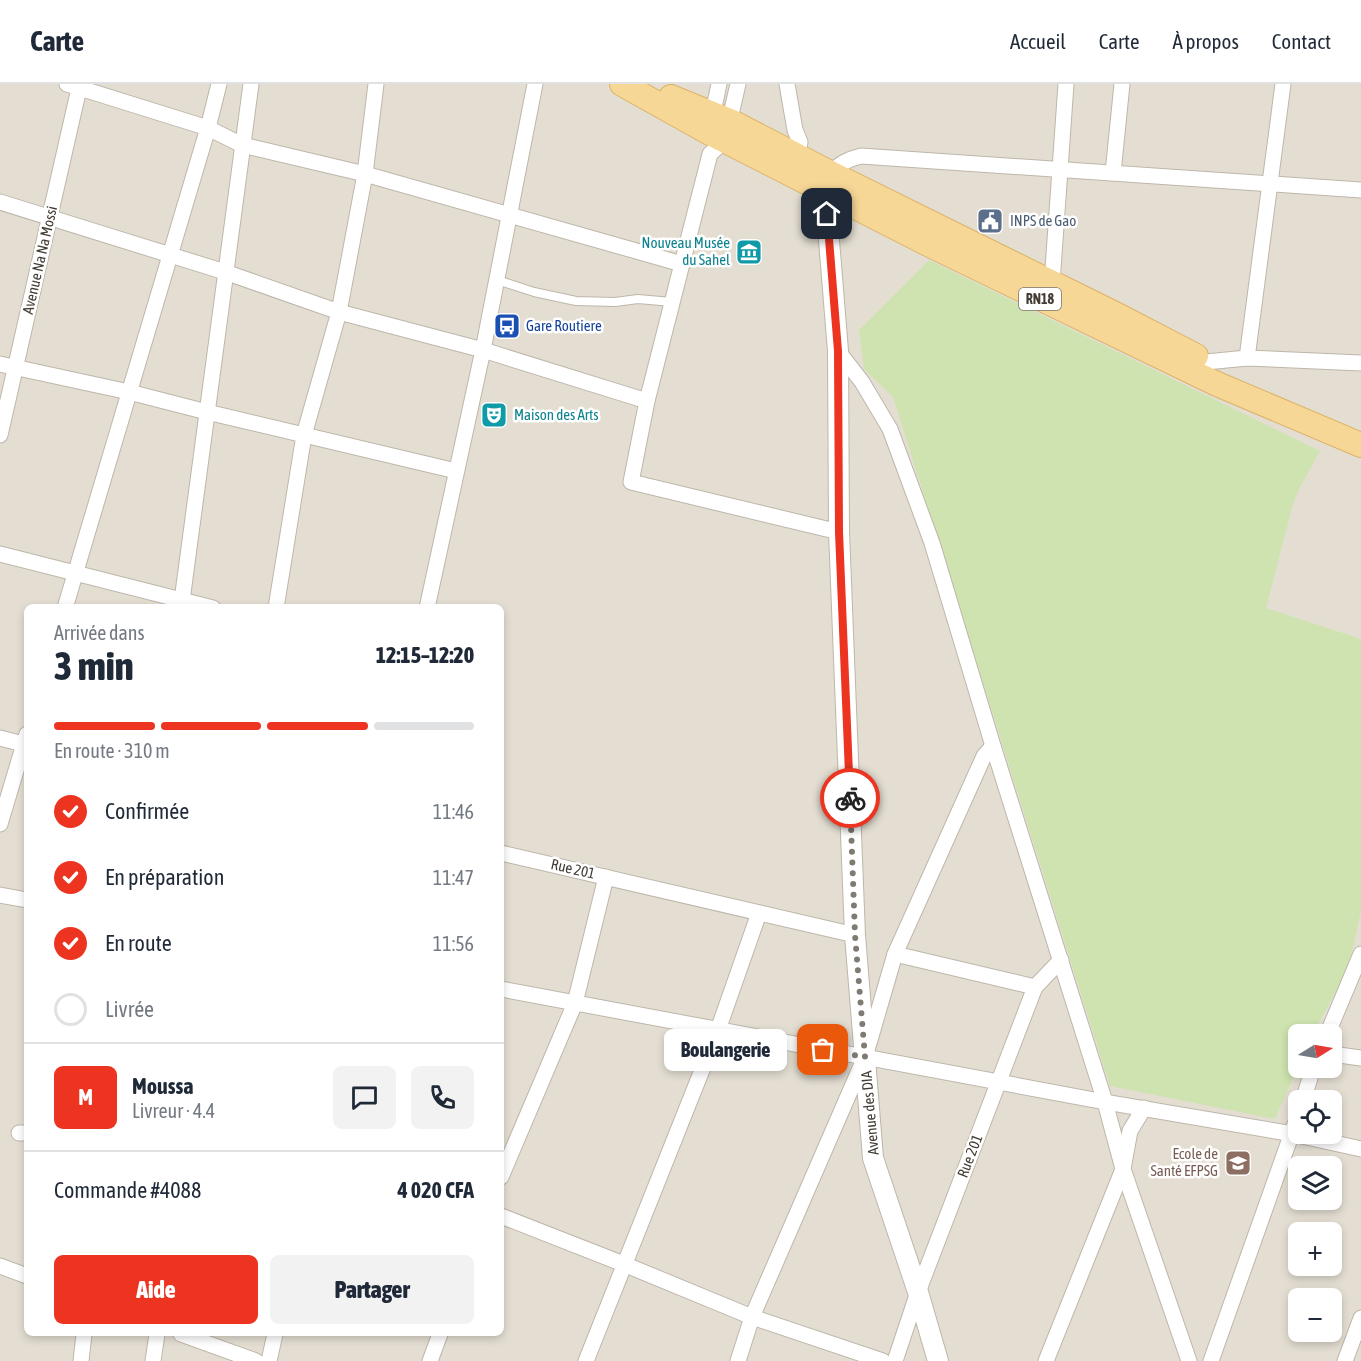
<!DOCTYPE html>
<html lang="fr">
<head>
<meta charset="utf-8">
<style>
  body { margin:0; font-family:"Asap Condensed",sans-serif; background:#f2f2f3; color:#1f2937; height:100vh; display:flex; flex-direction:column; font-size:22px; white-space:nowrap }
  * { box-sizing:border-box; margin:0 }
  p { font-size:20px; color:#747a83 }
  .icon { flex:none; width:33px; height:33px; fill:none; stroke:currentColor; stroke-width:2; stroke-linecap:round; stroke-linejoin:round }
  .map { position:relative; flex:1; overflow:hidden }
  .drawer { position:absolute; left:24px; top:520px; width:480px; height:732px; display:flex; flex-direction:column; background:#fff; border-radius:9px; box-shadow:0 3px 9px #0003 }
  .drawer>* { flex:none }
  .needle { width:39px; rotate:79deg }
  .controls { position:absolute; left:1288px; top:940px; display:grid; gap:12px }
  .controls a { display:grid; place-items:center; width:54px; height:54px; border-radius:9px; background:#fff; box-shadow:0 3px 9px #0003; font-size:30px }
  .pin { position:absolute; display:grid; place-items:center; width:51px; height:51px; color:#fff; margin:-26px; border-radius:12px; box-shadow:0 3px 9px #0006 }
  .courier { position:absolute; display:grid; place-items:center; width:60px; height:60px; margin:-30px; border:4px solid #ec3420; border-radius:50%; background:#fff; color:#222; box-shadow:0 2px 8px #0007 }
  .bubble { position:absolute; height:42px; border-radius:9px; background:#fff; box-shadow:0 3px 9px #0003; font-size:20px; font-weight:800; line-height:42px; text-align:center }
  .summary em { font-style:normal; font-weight:800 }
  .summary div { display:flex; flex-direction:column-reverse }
  .summary { display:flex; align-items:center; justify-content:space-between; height:102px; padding:0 30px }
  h1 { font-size:39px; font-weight:800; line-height:45px }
  .bar { display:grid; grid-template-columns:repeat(4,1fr); gap:9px 6px; align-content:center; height:72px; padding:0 30px }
  .bar i { height:8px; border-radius:4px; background:#e0e1e3 }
  .bar .selected { background:#ec3420 }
  .bar p { grid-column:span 4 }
  .line { display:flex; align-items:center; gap:15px; padding:0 30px; border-top:2px solid #e0e1e3 }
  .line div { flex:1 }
  .round { display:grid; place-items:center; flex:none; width:63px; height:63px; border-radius:9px; background:#f2f2f3 }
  ol { padding:0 30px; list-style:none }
  li { display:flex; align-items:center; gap:18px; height:66px }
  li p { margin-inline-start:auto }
  li .icon { padding:6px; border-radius:50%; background:#ec3420; color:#fff; stroke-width:4 }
  li:last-child { color:#747a83 }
  li i { width:33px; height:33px; border:3px solid #e0e1e3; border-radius:50% }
  .action { display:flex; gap:12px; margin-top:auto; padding:12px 30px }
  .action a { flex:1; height:69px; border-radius:9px; background:#ec3420; color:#fff; font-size:24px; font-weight:800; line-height:69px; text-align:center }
  .action a+a { background:#f2f2f3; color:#1f2937 }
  header { display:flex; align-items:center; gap:36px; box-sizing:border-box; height:84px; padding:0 30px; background:#fff; border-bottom:2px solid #e0e1e3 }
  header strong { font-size:28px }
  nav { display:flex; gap:33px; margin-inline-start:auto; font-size:21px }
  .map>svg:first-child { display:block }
  .residential { fill:#e4ded2; fill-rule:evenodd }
  .green { fill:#cee3af }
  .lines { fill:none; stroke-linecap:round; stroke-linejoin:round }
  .service-casing { stroke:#beb6aa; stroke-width:10 }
  .minor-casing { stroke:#beb6aa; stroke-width:17 }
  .tertiary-casing { stroke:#beb6aa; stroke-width:22 }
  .primary-casing { stroke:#dbb268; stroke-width:26 }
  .service { stroke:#fff; stroke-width:8 }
  .minor { stroke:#fff; stroke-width:15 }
  .tertiary { stroke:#fff; stroke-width:20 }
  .primary { stroke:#f7d796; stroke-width:24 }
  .done { stroke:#7f7a72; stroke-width:6; stroke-dasharray:0 10.8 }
  .route { stroke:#ec3420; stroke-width:8 }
  .labels { text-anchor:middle; stroke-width:5; stroke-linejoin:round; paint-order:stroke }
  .shield { fill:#fff; stroke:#7b7671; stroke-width:1.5 }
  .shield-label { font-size:14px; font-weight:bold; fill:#423c34 }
  .service-label { font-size:15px; fill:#4e5e75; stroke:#fff; text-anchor:start }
  .culture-label { font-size:15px; fill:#0d838f; stroke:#fff; text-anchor:end }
  .street-label { font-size:15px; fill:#423c34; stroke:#fff }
  .transit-label { font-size:15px; fill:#164399; stroke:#fff; text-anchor:start }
  .education-label { font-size:15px; fill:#785e54; stroke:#fff; text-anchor:end }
</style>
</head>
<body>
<header>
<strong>Carte</strong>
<nav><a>Accueil</a><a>Carte</a><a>À propos</a><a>Contact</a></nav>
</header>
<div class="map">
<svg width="1361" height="1277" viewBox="0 0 1361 1277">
  <rect width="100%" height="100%" fill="#f1ece4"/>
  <path class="residential" d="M 0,0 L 1361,0 L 1361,1277 L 0,1277 ZM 27,524 L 501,524 L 501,1250 L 27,1250 ZM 1299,951 L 1332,951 L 1332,984 L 1299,984 ZM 1299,1017 L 1332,1017 L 1332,1050 L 1299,1050 ZM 1299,1083 L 1332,1083 L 1332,1116 L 1299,1116 ZM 1299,1149 L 1332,1149 L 1332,1182 L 1299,1182 ZM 1299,1215 L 1332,1215 L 1332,1248 L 1299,1248 Z"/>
  <path class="green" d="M 929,176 L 1320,367 L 1299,405 L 1293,420 L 1266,524 L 1361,555 L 1361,827 L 1348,886 L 1312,951 L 1299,951 L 1299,980 L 1275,1035 L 1110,1002 L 893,313 L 864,285 L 859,246 Z"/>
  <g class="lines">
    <defs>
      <path id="service" d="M 497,196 L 534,208 L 576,217 L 615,218 L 638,215 L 672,218"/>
      <g id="minor">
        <path d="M 67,0 L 208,44 L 242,61 L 365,90 L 682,180"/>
        <path d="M 738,0 L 725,56 L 710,70 L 647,317 L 631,398 L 839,448"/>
        <path d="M 787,0 L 795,46 L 800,58 L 798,71"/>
        <path d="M 711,38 L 719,0"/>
        <path d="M 830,89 C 840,80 848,75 861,72 L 1361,106"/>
        <path d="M 1113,89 L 1122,0"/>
        <path d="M 0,118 L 225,188 L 339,228 L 483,266 L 647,317"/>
        <path d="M 1052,199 L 1066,0"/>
        <path d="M 838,267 L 862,298 L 890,345 L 932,459 L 993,662 L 1105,1018 L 1123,1085 L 1189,1277"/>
        <path d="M 1247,274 L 1283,0"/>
        <path d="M 1206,278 L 1247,274 L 1361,279"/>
        <path d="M 0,280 L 129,308 L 207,328 L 456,387"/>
        <path d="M 0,351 L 80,0"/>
        <path d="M 0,470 L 213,524"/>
        <path d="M 65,524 L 208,44 L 219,0"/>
        <path d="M 181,524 L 251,0"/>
        <path d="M 276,524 L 304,351 L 339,228 L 365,90 L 376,0"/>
        <path d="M 427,524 L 483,266 L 535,0"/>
        <path d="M 0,654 L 27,661"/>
        <path d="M 0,740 L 27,650"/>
        <path d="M 501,769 L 855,851"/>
        <path d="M 0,811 L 27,816"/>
        <path d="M 895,870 L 1035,903"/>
        <path d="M 501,905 L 1105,1018 L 1293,1050 L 1361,1065"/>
        <path d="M 1327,951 L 1361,870"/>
        <path d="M 1332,970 L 1361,974"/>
        <path d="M 1303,1017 L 1313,984"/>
        <path d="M 19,1049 L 27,1049"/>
        <path d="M 501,1093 L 575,919 L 606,793"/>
        <path d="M 501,1132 L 626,1181 L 752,1233 L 883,1277"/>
        <path d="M 0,1182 L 27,1192"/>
        <path d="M 181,1250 L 256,1277"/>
        <path d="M 81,1277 L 84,1250"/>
        <path d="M 153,1277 L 157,1250"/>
        <path d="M 269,1277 L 275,1250"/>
        <path d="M 430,1277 L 440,1250"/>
        <path d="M 586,1277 L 718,946 L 759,829"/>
        <path d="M 738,1277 L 752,1233 L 865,973 L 895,870 L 984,672 L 993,662"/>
        <path d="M 895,1277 L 918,1208 L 1035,903 L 1061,876"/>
        <path d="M 1046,1277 L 1123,1085 L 1130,1047 L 1144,1024"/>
        <path d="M 1211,1277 L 1299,1029"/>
        <path d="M 1345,1277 L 1361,1234"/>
      </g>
      <path id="tertiary" d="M 827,97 L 825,107 L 838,267 L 839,448 L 855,851 L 873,1074 L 918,1208 L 938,1277"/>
      <g id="primary">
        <path d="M 622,0 L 708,48 L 928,160 L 1217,300 L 1361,361"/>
        <path d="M 671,13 L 730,37 L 830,89 L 1117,231 L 1196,272"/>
      </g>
    </defs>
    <use href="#service" class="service-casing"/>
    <use href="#minor" class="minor-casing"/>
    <use href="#tertiary" class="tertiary-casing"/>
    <use href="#primary" class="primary-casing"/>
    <use href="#service" class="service"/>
    <use href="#minor" class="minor"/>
    <use href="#tertiary" class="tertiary"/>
    <use href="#primary" class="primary"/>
  </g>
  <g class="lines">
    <path class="done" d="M 823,966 L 865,973 L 855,851 L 850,714"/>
    <path class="route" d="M 827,130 L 838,267 L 839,448 L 850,714"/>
  </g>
  <defs>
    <symbol id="civic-square" viewBox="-11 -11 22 22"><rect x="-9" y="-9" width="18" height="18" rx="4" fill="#5c6f8a" stroke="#fff"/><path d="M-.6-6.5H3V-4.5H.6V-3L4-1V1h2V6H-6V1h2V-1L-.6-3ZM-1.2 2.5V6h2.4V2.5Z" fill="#fff"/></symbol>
    <symbol id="museum-square" viewBox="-11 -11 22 22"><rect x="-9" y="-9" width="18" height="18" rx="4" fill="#0f9aa8" stroke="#fff"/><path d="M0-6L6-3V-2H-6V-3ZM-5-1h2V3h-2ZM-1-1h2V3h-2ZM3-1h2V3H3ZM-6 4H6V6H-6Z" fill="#fff"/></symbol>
    <symbol id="bus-square" viewBox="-11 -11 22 22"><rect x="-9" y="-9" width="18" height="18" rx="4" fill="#1a4fb4" stroke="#fff"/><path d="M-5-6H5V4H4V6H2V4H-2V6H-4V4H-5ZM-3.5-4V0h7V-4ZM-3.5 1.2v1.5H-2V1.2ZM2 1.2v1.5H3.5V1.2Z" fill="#fff"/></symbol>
    <symbol id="theatre-square" viewBox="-11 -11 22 22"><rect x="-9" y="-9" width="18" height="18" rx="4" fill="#0f9aa8" stroke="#fff"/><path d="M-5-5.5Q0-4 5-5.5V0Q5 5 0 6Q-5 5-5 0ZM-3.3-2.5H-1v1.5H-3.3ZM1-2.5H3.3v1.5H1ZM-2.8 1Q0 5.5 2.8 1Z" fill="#fff"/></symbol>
    <symbol id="school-square" viewBox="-11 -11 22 22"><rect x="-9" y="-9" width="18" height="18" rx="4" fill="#8d6e63" stroke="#fff"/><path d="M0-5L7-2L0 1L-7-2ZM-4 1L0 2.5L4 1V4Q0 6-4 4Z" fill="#fff"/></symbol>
  </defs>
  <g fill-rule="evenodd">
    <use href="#civic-square" x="975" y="122" width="30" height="30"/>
    <use href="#museum-square" x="734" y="153" width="30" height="30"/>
    <use href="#bus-square" x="492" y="227" width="30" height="30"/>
    <use href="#theatre-square" x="479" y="316" width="30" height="30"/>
    <use href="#school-square" x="1223" y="1064" width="30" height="30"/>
  </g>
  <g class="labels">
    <rect class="shield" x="1019" y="204" width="42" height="22" rx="4.5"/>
    <g class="shield-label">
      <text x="1040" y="220">RN18</text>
    </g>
    <g class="service-label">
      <text x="1010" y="142">INPS de Gao</text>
    </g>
    <g class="culture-label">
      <text x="730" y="164">Nouveau Musée<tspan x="730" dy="17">du Sahel</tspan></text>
      <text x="514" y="336" text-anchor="start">Maison des Arts</text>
    </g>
    <g class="street-label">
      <text transform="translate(40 176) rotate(-77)" y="5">Avenue Na Na Mossi</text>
      <text transform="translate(573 785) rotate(13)" y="5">Rue 201</text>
      <text transform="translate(870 1029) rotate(-95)" y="5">Avenue des DIA</text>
      <text transform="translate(970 1072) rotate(-69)" y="5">Rue 201</text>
    </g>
    <g class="transit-label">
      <text x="526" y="247">Gare Routiere</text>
    </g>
    <g class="education-label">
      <text x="1218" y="1075">Ecole de<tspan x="1218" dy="17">Santé EFPSG</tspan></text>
    </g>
  </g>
</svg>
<div class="controls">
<a><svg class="needle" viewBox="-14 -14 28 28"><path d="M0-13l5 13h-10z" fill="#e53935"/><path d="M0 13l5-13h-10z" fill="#747a83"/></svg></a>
<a><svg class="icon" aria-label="locate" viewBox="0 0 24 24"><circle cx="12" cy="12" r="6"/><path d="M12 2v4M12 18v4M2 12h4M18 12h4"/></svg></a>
<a><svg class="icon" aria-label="layers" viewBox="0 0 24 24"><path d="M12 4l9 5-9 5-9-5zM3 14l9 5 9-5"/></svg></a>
<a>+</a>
<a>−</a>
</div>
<div class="pin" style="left:823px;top:966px;background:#ea580c"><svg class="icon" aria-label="bag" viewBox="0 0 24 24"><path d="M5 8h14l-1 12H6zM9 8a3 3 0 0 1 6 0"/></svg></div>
<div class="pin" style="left:827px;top:130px;background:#1f2937"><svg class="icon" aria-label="home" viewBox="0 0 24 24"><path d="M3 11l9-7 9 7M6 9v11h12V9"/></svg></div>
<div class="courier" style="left:850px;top:714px"><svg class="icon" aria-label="bike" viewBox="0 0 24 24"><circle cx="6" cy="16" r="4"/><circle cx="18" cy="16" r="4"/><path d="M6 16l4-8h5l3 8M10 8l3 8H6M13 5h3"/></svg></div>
<div class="bubble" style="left:664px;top:945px;width:123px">Boulangerie</div>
<section class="drawer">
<div class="summary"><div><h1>3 min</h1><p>Arrivée dans</p></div><em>12:15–12:20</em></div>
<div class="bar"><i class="selected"></i><i class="selected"></i><i class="selected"></i><i></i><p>En route · 310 m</p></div>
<ol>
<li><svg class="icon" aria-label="check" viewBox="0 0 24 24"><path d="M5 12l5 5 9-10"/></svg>Confirmée<p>11:46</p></li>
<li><svg class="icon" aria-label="check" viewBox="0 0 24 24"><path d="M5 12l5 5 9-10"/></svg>En préparation<p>11:47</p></li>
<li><svg class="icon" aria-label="check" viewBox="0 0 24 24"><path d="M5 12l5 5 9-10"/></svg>En route<p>11:56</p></li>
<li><i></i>Livrée</li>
</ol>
<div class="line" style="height:108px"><b class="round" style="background:#ec3420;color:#fff">M</b><div><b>Moussa</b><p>Livreur · 4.4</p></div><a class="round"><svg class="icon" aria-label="chat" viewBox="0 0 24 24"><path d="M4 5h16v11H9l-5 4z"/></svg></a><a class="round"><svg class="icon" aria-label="phone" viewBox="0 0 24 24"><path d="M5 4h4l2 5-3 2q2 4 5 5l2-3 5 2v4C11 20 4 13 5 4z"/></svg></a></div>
<div class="line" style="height:78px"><div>Commande #4088</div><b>4 020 CFA</b></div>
<div class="action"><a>Aide</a><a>Partager</a></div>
</section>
</div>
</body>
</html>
